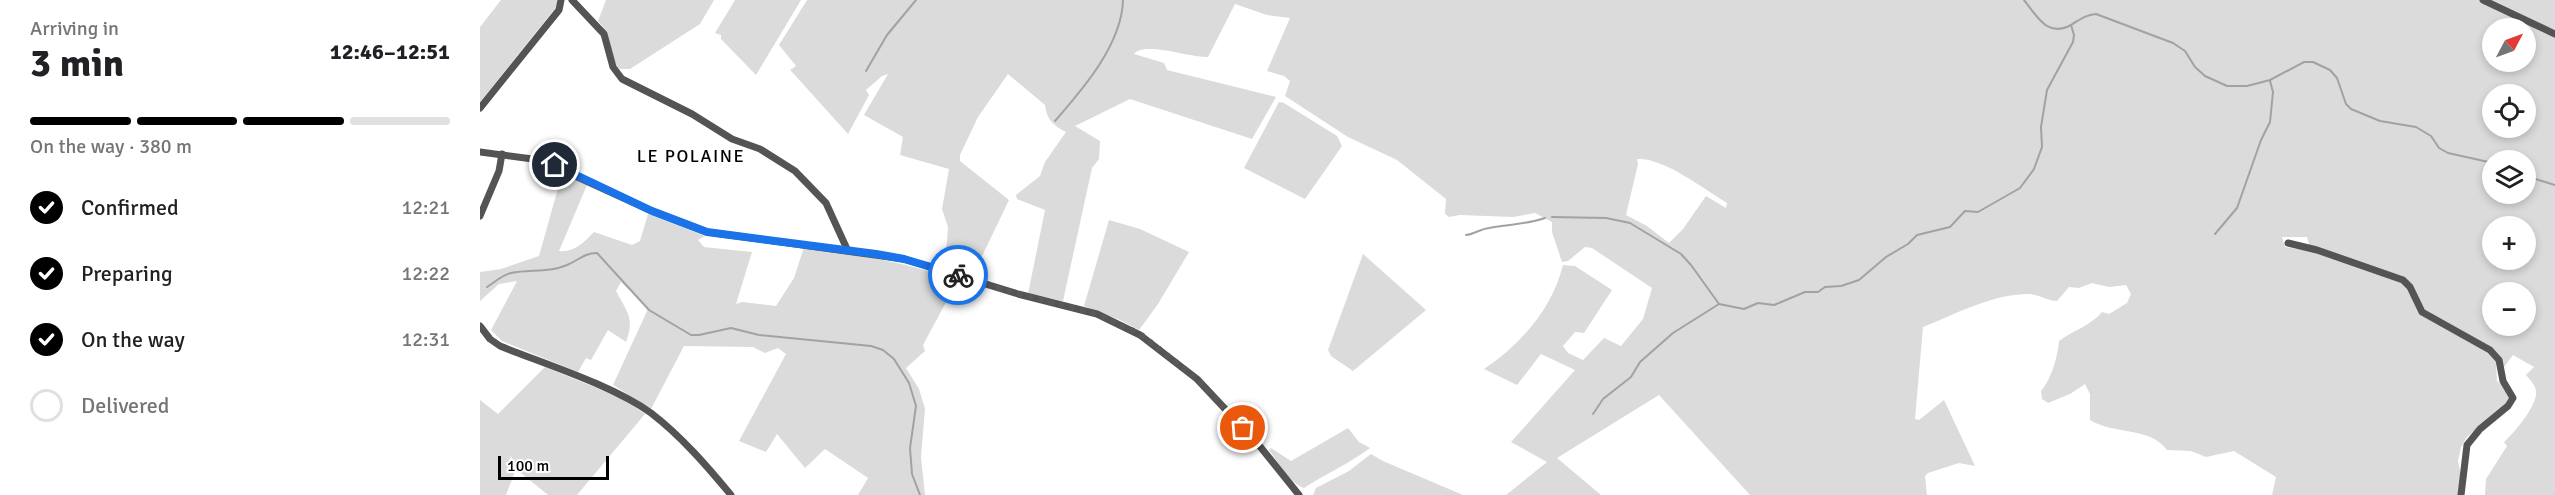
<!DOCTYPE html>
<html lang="en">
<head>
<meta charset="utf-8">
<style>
  body { margin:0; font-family:Signika,sans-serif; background:#f6f6f6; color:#202124; height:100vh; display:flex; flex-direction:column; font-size:22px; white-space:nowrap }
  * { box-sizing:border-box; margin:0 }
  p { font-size:20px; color:#757577 }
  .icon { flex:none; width:33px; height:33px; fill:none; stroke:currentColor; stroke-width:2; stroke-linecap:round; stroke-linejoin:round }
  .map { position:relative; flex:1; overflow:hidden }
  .panel { display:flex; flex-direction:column; background:#fff; width:480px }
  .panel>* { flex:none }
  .needle { width:39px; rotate:49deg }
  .fabs { position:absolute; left:2002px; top:18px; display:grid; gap:12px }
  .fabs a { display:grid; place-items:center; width:54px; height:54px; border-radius:50%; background:#fff; box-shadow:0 3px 9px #0003; font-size:30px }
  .scale { position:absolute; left:18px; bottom:15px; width:111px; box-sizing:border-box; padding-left:6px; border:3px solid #000; border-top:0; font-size:16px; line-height:21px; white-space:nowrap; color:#000; -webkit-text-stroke:4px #fff; paint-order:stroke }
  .pin { position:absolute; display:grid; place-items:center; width:51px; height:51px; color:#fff; margin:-26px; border:3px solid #fff; border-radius:50%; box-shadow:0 2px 6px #0007 }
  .courier { position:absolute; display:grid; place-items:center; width:60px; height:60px; margin:-30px; border:4px solid #1a73e8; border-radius:50%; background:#fff; color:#222; box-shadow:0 2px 8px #0007 }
  .headline em { font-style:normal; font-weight:700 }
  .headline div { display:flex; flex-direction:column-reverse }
  .headline { display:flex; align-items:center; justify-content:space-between; height:102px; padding:0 30px }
  h1 { font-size:39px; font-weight:700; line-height:45px }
  .bar { display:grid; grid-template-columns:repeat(4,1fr); gap:9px 6px; align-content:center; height:72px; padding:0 30px }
  .bar i { height:8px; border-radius:4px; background:#e0e0e0 }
  .bar .on { background:#000 }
  .bar p { grid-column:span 4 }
  ol { padding:0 30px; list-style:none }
  li { display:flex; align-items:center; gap:18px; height:66px }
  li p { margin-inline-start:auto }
  li .icon { padding:6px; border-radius:50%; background:#000; color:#fff; stroke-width:4 }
  li:last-child { color:#757577 }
  li i { width:33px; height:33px; border:3px solid #e0e0e0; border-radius:50% }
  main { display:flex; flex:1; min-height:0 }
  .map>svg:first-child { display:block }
  .green { fill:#dbdbdb; fill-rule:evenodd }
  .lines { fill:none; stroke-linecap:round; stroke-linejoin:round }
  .stream { stroke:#a2a2a2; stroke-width:2 }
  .minor { stroke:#545454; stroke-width:7 }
  .done { stroke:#595959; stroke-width:6; stroke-dasharray:0 10.8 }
  .route { stroke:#1a73e8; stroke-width:8 }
  .labels { text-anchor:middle; stroke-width:6; stroke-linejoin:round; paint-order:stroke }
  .neighbourhood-label { font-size:18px; letter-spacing:1.5px; fill:#000; stroke:#fff }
</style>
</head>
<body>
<main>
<section class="panel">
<div class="headline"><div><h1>3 min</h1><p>Arriving in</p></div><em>12:46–12:51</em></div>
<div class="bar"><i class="on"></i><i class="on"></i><i class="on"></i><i></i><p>On the way · 380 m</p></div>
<ol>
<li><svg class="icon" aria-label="check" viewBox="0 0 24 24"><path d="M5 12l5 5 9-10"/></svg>Confirmed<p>12:21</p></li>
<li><svg class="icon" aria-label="check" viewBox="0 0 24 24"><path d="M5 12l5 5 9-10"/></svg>Preparing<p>12:22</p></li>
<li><svg class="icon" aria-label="check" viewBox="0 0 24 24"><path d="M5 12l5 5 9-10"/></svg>On the way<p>12:31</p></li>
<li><i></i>Delivered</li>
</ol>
</section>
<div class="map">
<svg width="2075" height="495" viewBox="0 0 2075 495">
  <rect width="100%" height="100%" fill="#fff"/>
  <g class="green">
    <path d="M 21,0 L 77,0 L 77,6 L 0,102 L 0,27 Z"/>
    <path d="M 126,0 L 234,0 L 220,24 L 150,69 L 139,69 C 128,54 135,39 118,21 Z"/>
    <path d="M 255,0 L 321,0 L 276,75 L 241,39 L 241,35 L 235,33 Z"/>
    <path d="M 327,0 L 2075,0 L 2075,495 L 2005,495 L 2006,479 L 2027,446 L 2024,442 C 2034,433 2058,405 2056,391 C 2055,384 2050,380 2046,375 L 2054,367 L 2033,355 L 2024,367 L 2016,364 L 2017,381 L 2028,391 L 2030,400 L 1987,437 L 1981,447 L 1978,461 L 1981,476 L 1978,495 L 1792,495 L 1796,477 L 1754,451 L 1726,457 L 1711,451 L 1687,450 C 1669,426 1634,435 1610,420 L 1610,394 L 1605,384 L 1590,394 L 1568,403 L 1562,399 L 1561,391 C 1571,380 1578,356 1579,341 C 1592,331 1612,325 1622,312 L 1629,314 L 1647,303 L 1651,294 L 1646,285 L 1629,287 L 1612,283 L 1599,288 L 1589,287 L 1577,301 C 1567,301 1557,293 1546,294 C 1510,295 1476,314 1443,327 L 1435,419 L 1439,420 L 1464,400 L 1495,466 L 1479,463 L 1448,473 L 1445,476 L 1447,495 L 1270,495 L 1179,395 L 1077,458 L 1121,495 L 1026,495 L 1067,462 L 1031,442 L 1095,370 L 1061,354 L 1037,385 L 1004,369 C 1041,344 1072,309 1083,265 L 1095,266 L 1132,290 L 1104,333 L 1095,332 L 1083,346 L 1088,353 L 1103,360 L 1124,338 L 1141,346 L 1163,319 L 1172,288 L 1112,248 L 1105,247 L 1088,261 L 1082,262 L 1072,232 L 1072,222 L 1055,213 L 1033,217 L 980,215 L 969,217 L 965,214 L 966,199 L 917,160 L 868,137 L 805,96 L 810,81 L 804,76 L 787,71 L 810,18 L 787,15 L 755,4 L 728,57 C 710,58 665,41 654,54 L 684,63 L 687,70 L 796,97 L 772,139 L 650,99 L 595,126 L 620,141 L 619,159 L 612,168 L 583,301 L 548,294 L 565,210 L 537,199 L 536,195 L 560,176 L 565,162 L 586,132 C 573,125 567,120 565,105 L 528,74 L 498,117 L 480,155 L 480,161 L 529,200 L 493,275 L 465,267 L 468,227 L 462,209 L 469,169 L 420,155 L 423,137 L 384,115 L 408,74 L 402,76 L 386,90 L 389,95 L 368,134 L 313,73 L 310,70 L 316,66 L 299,45 ZM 2013,28 L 2046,28 L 2046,62 L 2013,62 ZM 2013,94 L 2046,94 L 2046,128 L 2013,128 ZM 1157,159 C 1183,157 1224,189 1247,203 L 1246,208 L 1226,196 L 1203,229 L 1189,243 L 1167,226 L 1146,215 L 1158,164 ZM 2013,160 L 2046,160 L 2046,194 L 2013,194 ZM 2013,226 L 2046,226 L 2046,260 L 2013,260 ZM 1802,237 L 1827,237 L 1831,251 L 1805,247 ZM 2013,292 L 2046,292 L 2046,326 L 2013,326 Z"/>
    <path d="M 799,102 L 804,103 L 857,136 L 862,146 L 825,199 L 764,168 Z"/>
    <path d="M 82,174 L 107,185 L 79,251 C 94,253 104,242 114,232 L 152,245 L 160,241 L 168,214 L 225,236 L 218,240 L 224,247 L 272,252 L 256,304 L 262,302 L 296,306 L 314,278 L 324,247 C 377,254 427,263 478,280 L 443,345 L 445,351 L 426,368 L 439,389 L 445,409 L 441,457 L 445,495 L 378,495 L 388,478 L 345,449 L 325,468 L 297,434 L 286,452 L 259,441 L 306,354 L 298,348 L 285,353 L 273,347 L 204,346 L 171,409 L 133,385 L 168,309 L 141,282 L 136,291 C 147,312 155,318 146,342 L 128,330 L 111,360 L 106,358 L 98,372 L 22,341 L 11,330 L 37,281 L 19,284 L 0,301 L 0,272 L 21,269 L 59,256 Z"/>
    <path d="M 629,220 L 660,229 L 709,252 L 678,304 L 659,330 L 640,320 L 604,306 Z"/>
    <path d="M 883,254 L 946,310 L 873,371 L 851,356 L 848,350 Z"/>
    <path d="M 65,367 L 139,397 L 165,414 L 97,495 L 68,495 L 36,469 L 26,495 L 0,495 L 0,400 L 18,414 Z"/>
    <path d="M 868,428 L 879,442 L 890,448 C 869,464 845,474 824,488 C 809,483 798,462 789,450 L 791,448 L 811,461 Z"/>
    <path d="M 891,454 L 903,461 L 983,495 L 833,495 L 836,488 L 869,471 Z"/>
  </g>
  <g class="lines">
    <g class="stream">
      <path d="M 1544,0 C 1557,16 1567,38 1591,25 C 1601,19 1605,15 1616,14 L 1693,43 L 1705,51 L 1715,67 L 1725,76 L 1747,86 L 1767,86 L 1790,80 L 1824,62 L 1833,62 L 1850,70 L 1857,78 L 1866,104 L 1871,109 L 1900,121 L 1936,127 L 1951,136 L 1959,148 L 1968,153 L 2013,163"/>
      <path d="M 386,71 L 407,35 L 436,0"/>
      <path d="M 575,121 C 603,89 642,44 643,0"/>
      <path d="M 2046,176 L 2075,185"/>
      <path d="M 1072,217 L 1126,218 L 1150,223 L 1201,254 L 1211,265 L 1239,304"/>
      <path d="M 1735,234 L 1757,208 L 1781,140 L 1790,122 L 1793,92 L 1790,81"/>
      <path d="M 986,235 C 995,234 1000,229 1009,228 C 1029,224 1044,225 1065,218"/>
      <path d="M 7,287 C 15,282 22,275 31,273 C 50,269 69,273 87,265 C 99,260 104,253 117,253 L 169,310 L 211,335 L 219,335 L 251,328 L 279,335 L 391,346 L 403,350 L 414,359 L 429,383 L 436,406 L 430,448 L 432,474 L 440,495"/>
      <path d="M 1113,414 L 1123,399 L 1151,377 L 1160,362 L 1193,333 L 1239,304 L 1264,309 L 1278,303 L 1294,305 L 1325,292 L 1338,292 L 1345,287 L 1361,286 L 1379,280 L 1406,257 L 1428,244 L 1437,235 L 1470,227 L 1485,211 L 1498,212 L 1540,188 L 1554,169 L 1562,147 L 1561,127 L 1567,90 L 1593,42 L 1594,35 L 1591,25"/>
    </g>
    <g class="minor">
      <path d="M 92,0 L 124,34 L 133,67 L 142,79 L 212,114 L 252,139 L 280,149 L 315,171 L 346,203 L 367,249"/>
      <path d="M 2003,0 L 2075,34"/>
      <path d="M 0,108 L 79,10 L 81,0"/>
      <path d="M 0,152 L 60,160 L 172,211 L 227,232 L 424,259 L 538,294 L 617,314 L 660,335 L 717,379 L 778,444 L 819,495"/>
      <path d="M 0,216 L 19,171 L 22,154"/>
      <path d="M 1808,243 L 1837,250 L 1923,280 L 1930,287 L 1942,312 L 2010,350 L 2019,360 L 2023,381 L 2033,398 L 2028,406 L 2000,429 L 1987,445 L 1981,495"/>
      <path d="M 0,326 L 10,339 L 20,346 C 65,364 132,385 171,413 C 201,436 227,466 251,495"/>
    </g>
  </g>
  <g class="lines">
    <path class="done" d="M 478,275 L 538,294 L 617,314 L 660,334 L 717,379 L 763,428"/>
    <path class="route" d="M 75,165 L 172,211 L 227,232 L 396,254 L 424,259 L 478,275"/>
  </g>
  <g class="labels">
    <g class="neighbourhood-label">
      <text x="211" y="162">LE POLAINE</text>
    </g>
  </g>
</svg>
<div class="fabs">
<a><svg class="needle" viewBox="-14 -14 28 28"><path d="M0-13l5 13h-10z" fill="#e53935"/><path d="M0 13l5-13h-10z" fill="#757577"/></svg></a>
<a><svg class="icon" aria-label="locate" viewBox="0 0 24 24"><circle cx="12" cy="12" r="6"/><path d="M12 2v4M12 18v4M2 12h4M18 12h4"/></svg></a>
<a><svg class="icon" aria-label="layers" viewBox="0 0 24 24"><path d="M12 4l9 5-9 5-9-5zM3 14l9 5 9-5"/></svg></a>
<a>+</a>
<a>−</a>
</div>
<div class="scale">100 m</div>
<div class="pin" style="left:763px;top:428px;background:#ea580c"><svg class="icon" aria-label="bag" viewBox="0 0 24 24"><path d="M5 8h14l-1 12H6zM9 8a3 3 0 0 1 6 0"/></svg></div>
<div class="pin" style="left:75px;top:165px;background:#1f2937"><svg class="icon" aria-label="home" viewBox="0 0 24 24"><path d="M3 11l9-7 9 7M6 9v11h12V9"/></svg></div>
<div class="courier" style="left:478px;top:275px"><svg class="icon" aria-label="bike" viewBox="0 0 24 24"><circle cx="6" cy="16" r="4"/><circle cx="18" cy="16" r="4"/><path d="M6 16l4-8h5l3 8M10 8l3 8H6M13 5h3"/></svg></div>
</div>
</main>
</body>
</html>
